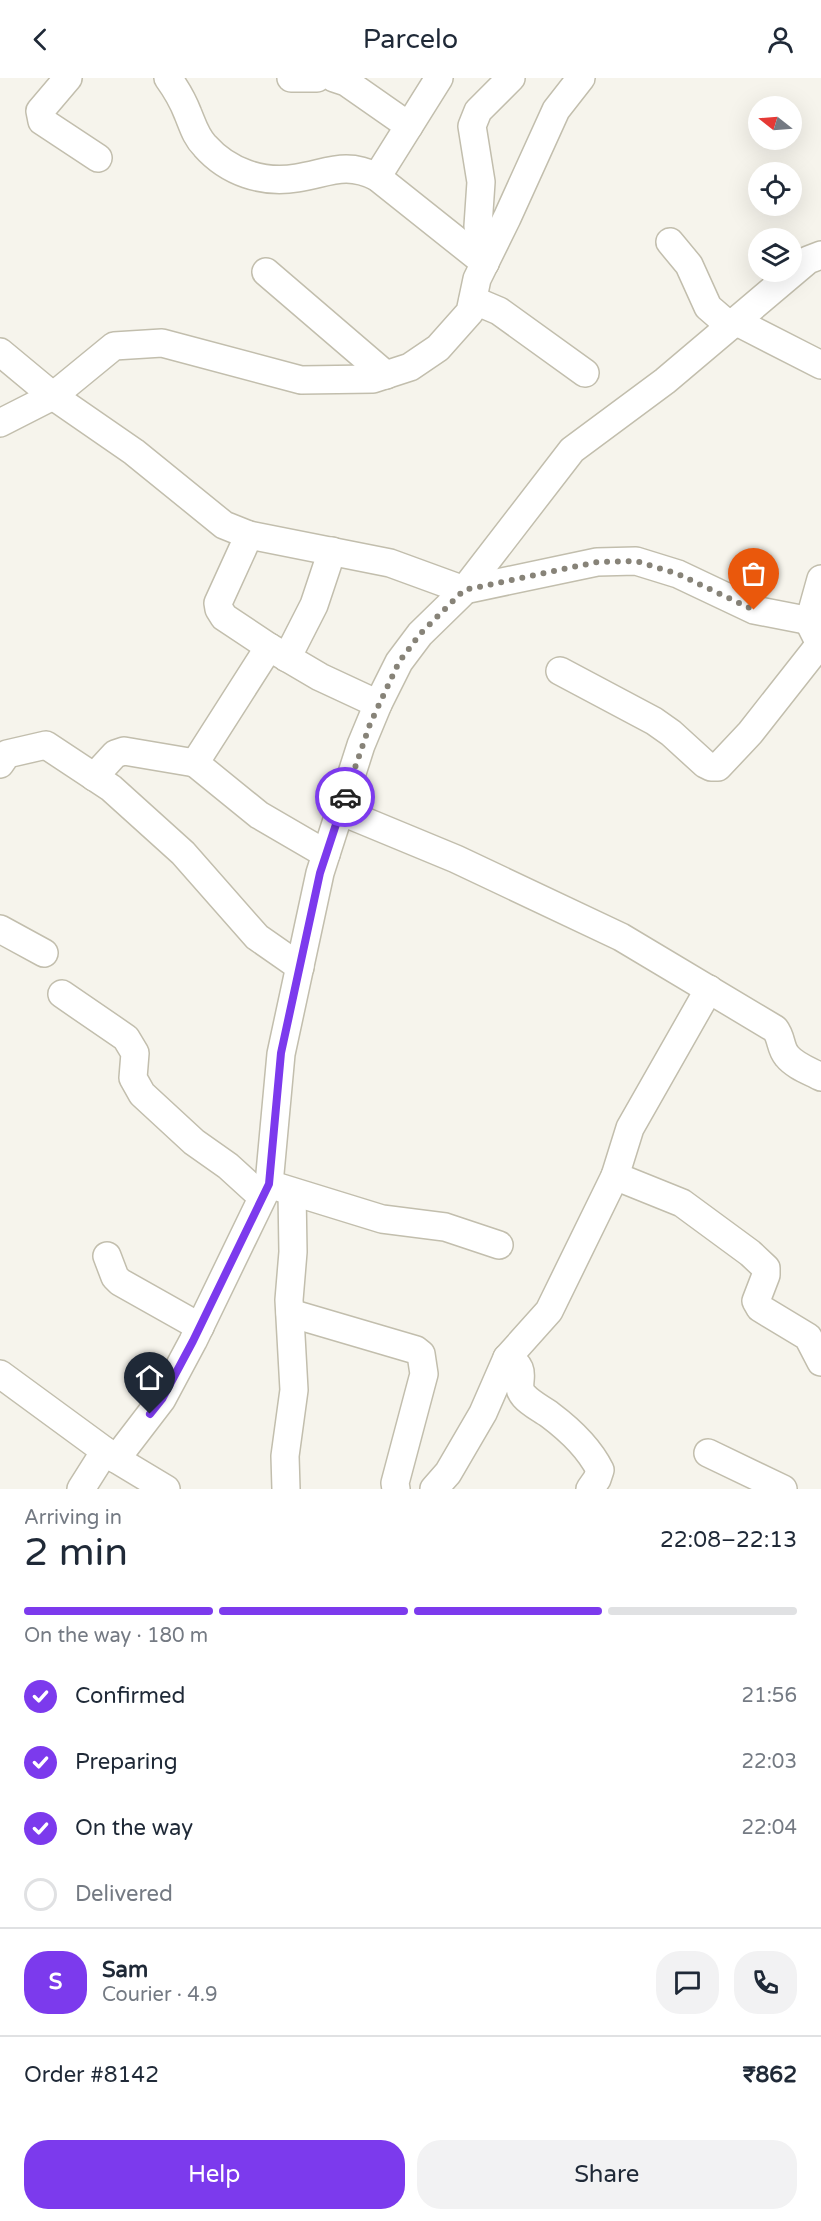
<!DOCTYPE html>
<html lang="en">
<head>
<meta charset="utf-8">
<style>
  body { margin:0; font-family:"Varela Round",sans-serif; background:#f2f2f3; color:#1f2937; height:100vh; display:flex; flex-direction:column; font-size:22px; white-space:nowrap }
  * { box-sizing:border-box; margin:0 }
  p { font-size:20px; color:#747a83 }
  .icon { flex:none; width:33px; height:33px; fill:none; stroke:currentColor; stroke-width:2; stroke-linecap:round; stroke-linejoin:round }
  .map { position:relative; height:1411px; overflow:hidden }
  .panel { display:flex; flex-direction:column; background:#fff; flex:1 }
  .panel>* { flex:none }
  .needle { width:39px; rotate:287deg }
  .fabs { position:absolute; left:748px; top:18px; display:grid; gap:12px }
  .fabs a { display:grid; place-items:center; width:54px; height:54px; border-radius:50%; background:#fff; box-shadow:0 6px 24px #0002; font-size:30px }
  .pin { position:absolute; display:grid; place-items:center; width:51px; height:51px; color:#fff; margin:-62px -26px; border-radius:50% 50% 50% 0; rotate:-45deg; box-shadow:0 0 6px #0007 }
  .pin .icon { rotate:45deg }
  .courier { position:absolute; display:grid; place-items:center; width:60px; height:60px; margin:-30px; border:4px solid #7c3aed; border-radius:50%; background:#fff; color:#222; box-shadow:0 2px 8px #0007 }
  .summary em { font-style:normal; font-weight:600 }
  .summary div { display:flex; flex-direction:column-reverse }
  .summary { display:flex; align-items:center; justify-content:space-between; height:102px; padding:0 24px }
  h1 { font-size:39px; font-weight:600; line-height:45px }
  .bar { display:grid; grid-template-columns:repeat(4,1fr); gap:9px 6px; align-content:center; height:72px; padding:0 24px }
  .bar i { height:8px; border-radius:4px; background:#e0e1e3 }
  .bar .on { background:#7c3aed }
  .bar p { grid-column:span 4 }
  .line { display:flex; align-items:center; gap:15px; padding:0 24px; border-top:2px solid #e0e1e3 }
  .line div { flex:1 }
  .round { display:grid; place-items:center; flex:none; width:63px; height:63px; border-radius:24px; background:#f2f2f3 }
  ol { padding:0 24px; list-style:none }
  li { display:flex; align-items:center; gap:18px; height:66px }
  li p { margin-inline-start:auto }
  li .icon { padding:6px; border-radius:50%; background:#7c3aed; color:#fff; stroke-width:4 }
  li:last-child { color:#747a83 }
  li i { width:33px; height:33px; border:3px solid #e0e1e3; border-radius:50% }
  .primary-button { display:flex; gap:12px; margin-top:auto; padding:12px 24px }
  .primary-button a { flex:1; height:69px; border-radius:24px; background:#7c3aed; color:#fff; font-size:24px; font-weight:600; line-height:69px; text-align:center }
  .primary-button a+a { background:#f2f2f3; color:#1f2937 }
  header { display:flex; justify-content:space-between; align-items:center; height:78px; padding:0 24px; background:#fff; font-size:27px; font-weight:600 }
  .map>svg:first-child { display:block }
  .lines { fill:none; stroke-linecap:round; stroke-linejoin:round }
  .street-casing { stroke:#c2bead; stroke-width:30 }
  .street { stroke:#fff; stroke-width:27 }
  .done { stroke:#878378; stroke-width:6; stroke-dasharray:0 10.8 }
  .route { stroke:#7c3aed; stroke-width:8 }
</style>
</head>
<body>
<header><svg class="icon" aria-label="back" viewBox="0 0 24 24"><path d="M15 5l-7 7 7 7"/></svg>Parcelo<svg class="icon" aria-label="person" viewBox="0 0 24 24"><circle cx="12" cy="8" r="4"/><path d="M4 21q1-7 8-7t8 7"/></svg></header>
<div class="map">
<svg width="821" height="1411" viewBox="0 0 821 1411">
  <rect width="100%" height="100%" fill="#f6f4ec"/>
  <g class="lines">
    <defs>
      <g id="street">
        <path d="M 68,0 L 40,33 L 42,43 L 98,80"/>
        <path d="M 168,0 C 176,11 183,23 188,36 C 193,48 196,59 205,68 C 228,94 263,106 297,100 C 328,95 346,83 377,99 L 485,185"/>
        <path d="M 291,0 L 317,0"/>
        <path d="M 334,0 L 346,4 L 409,48"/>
        <path d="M 377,99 L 439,0"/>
        <path d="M 670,164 L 689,187 L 708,229 L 730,248"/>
        <path d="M 485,185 L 478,148 L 481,104 L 472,48 L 478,33 L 511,0"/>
        <path d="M 266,194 L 386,297"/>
        <path d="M 473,222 L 499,233 L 585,295"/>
        <path d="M 735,243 L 821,287"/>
        <path d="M 0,274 L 53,318 L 134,374 L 224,447 L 249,457 L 390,485 L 464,512 L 597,484 L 636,483 L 678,496 L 754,532 L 821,545"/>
        <path d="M 0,345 L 53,318 L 114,268 L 162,265 L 301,302 L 373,301 L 410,289 L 438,270 L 470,234 L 477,201 L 507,140 L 556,32 L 581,0"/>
        <path d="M 249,457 L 218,525 L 219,531 L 224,539 L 269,569 L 320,599 L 378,626"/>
        <path d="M 817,560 L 809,544 L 821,501"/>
        <path d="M 269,569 L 195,685 L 259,737 L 326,776"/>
        <path d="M 287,580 L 314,527 L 332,473"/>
        <path d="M 560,593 L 654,643 L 671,655 L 705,686 L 711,689 L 718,689 L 750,655 L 820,566"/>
        <path d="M 0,686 L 7,676 L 46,667 L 111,710 L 183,775 L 257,859 L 300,889"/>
        <path d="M 94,699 L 115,676 L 124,673 L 195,685"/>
        <path d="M 340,733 L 456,781 L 621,859 L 775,951 C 782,960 780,970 787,978 C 795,988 810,993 821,999"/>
        <path d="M 0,851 L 44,875"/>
        <path d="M 709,911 L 630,1050 L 615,1098 L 682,1125 L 750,1175 L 766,1190 L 766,1197 L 756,1223 L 760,1230 L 808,1259 L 821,1284"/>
        <path d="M 62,916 L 126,960 L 135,975 L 133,1000 L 142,1016 L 194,1064 L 228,1088 L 262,1119"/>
        <path d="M 275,1108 L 382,1141 L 445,1149 L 499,1167"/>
        <path d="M 107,1178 L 115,1199 L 120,1204 L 200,1249"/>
        <path d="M 290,1235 L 416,1272 L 421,1276 L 424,1296 L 395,1405 L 396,1411"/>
        <path d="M 507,1280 C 532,1292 512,1305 524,1318 C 531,1326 542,1331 550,1337 C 570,1352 589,1370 600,1392 L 597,1401 L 590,1411"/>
        <path d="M 0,1296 L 116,1381 L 162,1321 L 193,1263 L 269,1106 L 281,976 L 320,795 L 361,667 L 378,626 L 399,584 L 420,556 L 461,516 L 572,372 L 665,303 L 808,182 L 821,177"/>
        <path d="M 708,1375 L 783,1411"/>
        <path d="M 116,1381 L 166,1411"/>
        <path d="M 81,1411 L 105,1373"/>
        <path d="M 286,1411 L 285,1378 L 294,1312 L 289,1222 L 293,1174 L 292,1114"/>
        <path d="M 434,1411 L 448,1395 L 483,1335 L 507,1280 L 549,1233 L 615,1098"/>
      </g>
    </defs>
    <use href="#street" class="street-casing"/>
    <use href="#street" class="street"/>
  </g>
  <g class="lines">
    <path class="done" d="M 345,719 L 370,646 L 399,584 L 420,556 L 464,512 L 597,484 L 636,483 L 678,496 L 754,532"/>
    <path class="route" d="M 150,1336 L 162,1321 L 193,1263 L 269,1106 L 281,975 L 320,795 L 345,719"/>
  </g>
</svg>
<div class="fabs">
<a><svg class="needle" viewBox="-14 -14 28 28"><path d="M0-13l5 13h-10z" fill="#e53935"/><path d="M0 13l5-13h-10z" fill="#747a83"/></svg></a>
<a><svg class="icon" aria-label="locate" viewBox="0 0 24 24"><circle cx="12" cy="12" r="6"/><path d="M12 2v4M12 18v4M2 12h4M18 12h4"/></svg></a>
<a><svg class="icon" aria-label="layers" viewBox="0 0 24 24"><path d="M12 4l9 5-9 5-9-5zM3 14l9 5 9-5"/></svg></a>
</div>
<div class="pin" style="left:754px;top:532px;background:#ea580c"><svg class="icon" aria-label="bag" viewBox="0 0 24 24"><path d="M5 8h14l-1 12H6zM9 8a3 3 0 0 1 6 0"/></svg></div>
<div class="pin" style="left:150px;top:1336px;background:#1f2937"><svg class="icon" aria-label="home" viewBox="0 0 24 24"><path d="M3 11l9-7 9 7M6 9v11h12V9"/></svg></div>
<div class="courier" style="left:345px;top:719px"><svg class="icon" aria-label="car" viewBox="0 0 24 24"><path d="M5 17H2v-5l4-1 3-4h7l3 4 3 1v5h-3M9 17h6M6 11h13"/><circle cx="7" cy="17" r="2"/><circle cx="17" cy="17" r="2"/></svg></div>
</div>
<section class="panel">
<div class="summary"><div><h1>2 min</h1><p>Arriving in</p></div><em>22:08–22:13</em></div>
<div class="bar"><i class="on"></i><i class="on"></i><i class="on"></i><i></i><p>On the way · 180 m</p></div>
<ol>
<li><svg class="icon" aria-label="check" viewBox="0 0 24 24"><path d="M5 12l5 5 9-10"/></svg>Confirmed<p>21:56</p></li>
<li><svg class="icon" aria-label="check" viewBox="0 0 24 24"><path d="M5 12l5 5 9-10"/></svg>Preparing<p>22:03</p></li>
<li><svg class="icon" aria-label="check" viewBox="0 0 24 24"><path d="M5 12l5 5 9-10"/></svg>On the way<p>22:04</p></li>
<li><i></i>Delivered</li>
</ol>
<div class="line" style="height:108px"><b class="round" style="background:#7c3aed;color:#fff">S</b><div><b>Sam</b><p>Courier · 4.9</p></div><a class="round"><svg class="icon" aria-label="chat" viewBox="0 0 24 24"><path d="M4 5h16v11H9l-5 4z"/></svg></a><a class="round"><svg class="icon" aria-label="phone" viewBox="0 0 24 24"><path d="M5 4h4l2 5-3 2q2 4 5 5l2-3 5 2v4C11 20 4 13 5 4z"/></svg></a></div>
<div class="line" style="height:78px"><div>Order #8142</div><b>₹862</b></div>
<div class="primary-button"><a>Help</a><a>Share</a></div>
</section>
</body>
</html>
